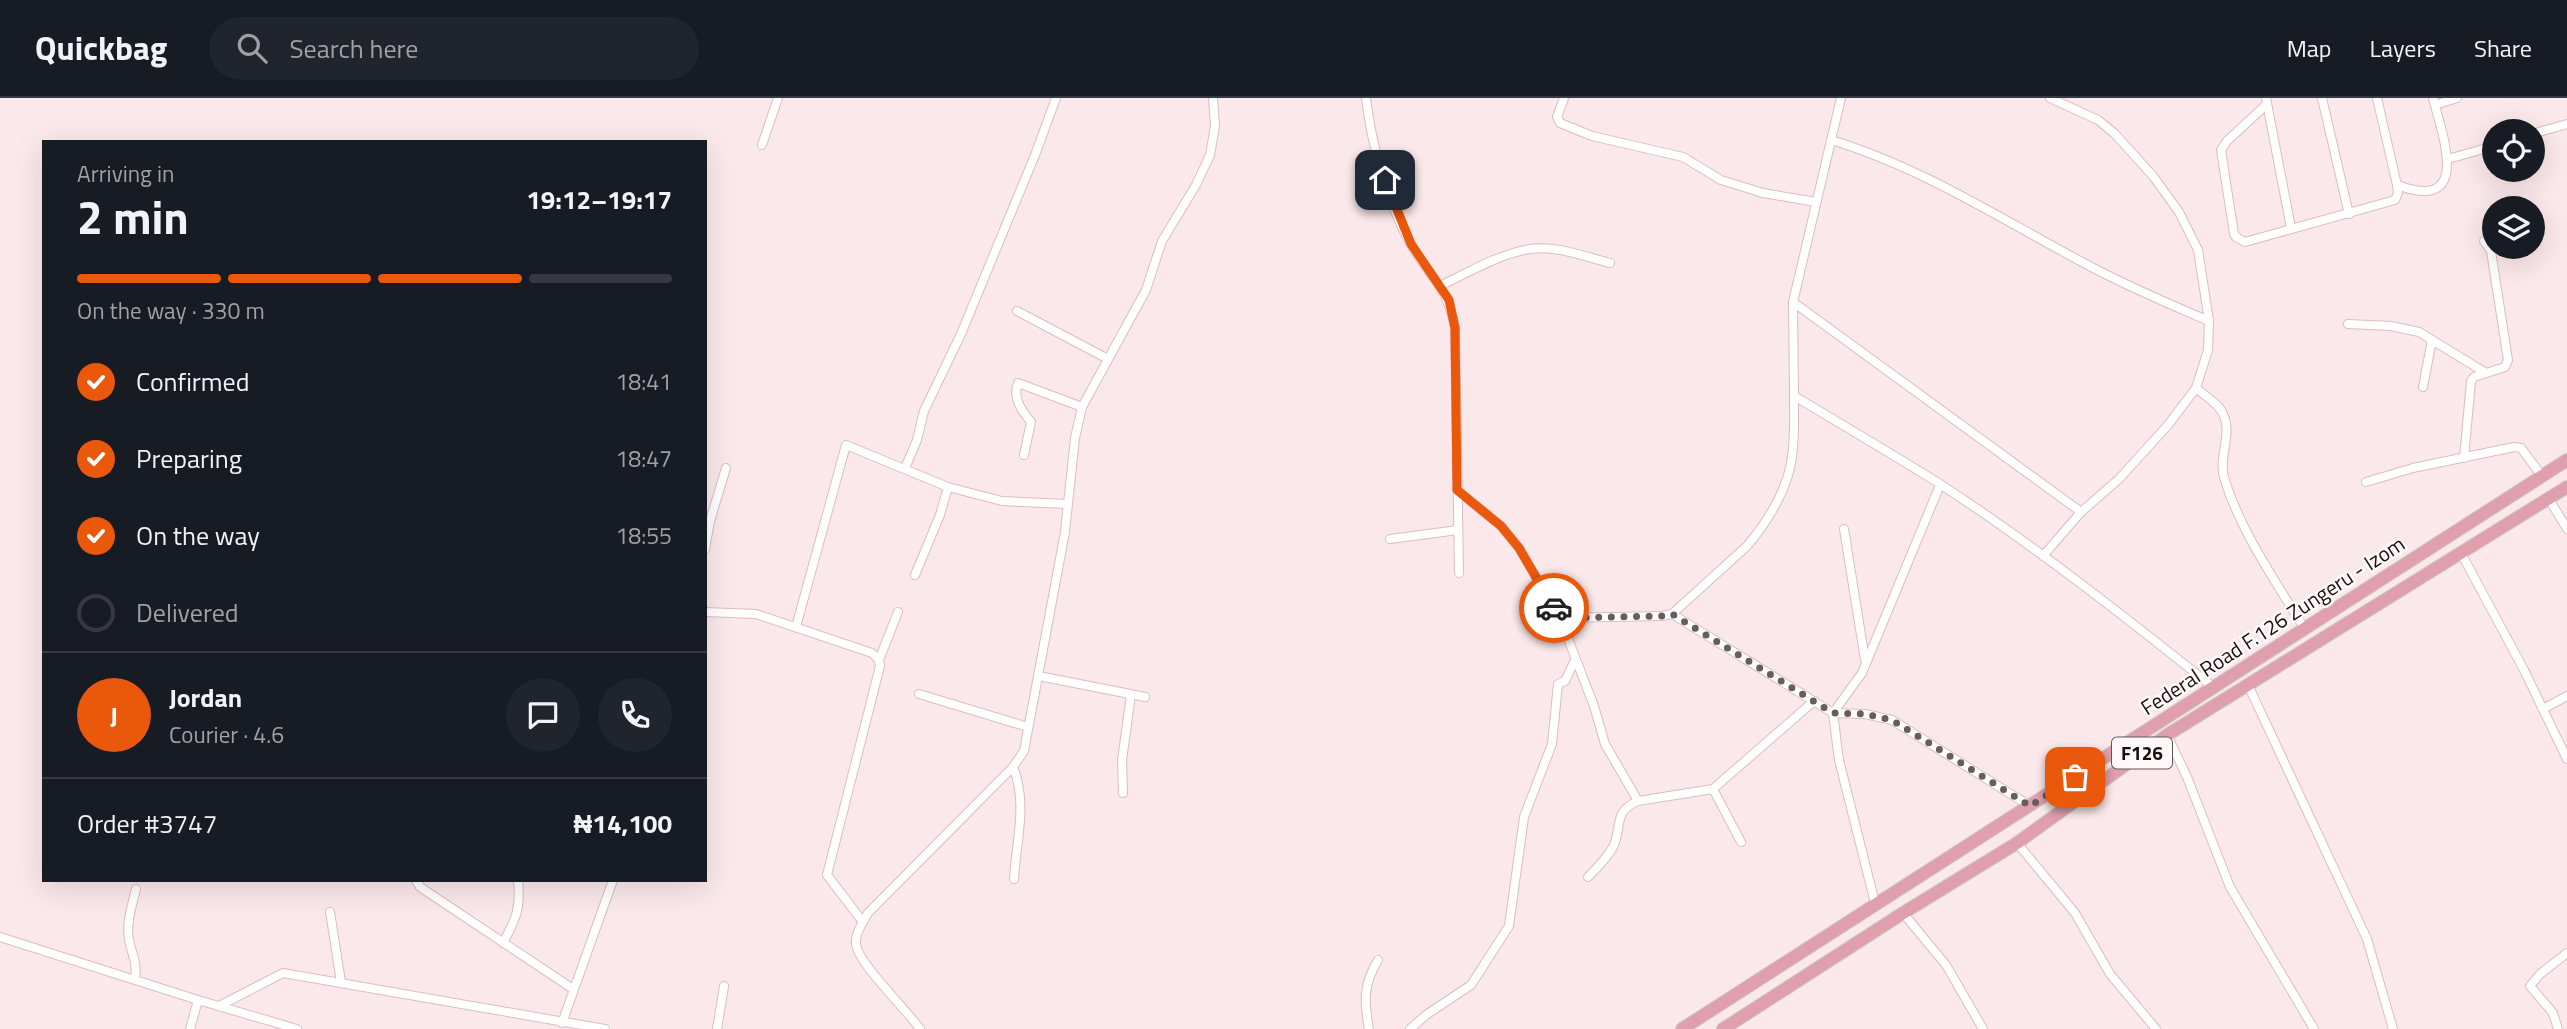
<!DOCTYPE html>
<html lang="en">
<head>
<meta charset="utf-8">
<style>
  body { margin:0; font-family:"Titillium Web",sans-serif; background:#20242c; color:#f1f3f6; height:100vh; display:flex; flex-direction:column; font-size:26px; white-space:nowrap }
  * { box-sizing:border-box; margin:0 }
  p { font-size:23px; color:#9ea1a6 }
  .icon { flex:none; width:38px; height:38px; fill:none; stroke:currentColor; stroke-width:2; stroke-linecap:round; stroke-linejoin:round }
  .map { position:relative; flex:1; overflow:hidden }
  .side { position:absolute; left:42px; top:42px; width:665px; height:742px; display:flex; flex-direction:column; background:#171b24; border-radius:0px; box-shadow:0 7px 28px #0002 }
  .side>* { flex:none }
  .buttons { position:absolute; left:2482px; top:21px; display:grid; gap:14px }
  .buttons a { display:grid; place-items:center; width:63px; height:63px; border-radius:50%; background:#171b24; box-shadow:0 7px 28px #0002; font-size:35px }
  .pin { position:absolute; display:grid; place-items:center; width:60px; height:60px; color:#fff; margin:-30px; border-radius:14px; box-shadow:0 4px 10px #0006 }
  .courier { position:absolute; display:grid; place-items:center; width:70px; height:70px; margin:-35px; border:5px solid #ea580c; border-radius:50%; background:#fff; color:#222; box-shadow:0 2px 9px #0007 }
  .overview em { font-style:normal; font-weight:700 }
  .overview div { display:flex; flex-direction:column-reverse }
  .overview { display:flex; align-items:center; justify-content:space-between; height:119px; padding:0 35px }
  h1 { font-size:46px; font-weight:700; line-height:52px }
  .bar { display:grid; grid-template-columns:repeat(4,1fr); gap:10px 7px; align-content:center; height:84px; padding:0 35px }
  .bar i { height:9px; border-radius:5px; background:#363941 }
  .bar .active { background:#ea580c }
  .bar p { grid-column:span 4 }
  .line { display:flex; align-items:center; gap:18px; padding:0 35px; border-top:2px solid #363941 }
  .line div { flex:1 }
  .round { display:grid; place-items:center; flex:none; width:74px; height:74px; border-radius:37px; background:#20242c }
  ol { padding:0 35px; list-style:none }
  li { display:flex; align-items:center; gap:21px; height:77px }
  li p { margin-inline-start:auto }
  li .icon { padding:7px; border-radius:50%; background:#ea580c; color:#fff; stroke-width:4 }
  li:last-child { color:#9ea1a6 }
  li i { width:38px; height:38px; border:4px solid #363941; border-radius:50% }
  header { display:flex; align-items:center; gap:42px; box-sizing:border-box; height:98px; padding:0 35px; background:#171b24; border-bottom:2px solid #363941 }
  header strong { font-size:33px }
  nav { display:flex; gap:38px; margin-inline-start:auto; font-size:24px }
  .search { width:490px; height:63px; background:#20242c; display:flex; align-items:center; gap:18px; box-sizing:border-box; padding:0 24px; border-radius:38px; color:#9ea1a6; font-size:26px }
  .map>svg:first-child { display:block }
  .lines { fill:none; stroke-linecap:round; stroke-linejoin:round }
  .minor-casing { stroke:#dbbdc1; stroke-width:10 }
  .primary-casing { stroke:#cdcacb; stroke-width:14 }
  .minor { stroke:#fff; stroke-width:8 }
  .primary { stroke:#df9fac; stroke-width:12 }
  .done { stroke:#695c5e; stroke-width:7; stroke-dasharray:0 12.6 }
  .route { stroke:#ea580c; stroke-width:9 }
  .labels { text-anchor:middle; stroke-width:5; stroke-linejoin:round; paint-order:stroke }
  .shield { fill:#fff9f9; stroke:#5f5657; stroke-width:2 }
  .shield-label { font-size:19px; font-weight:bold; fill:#1a1012 }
  .street-label { font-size:21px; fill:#1a1012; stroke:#fff9f9 }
</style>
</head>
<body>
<header>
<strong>Quickbag</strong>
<div class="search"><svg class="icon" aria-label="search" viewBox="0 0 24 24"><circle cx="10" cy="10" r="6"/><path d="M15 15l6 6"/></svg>Search here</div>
<nav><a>Map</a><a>Layers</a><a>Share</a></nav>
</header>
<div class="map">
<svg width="2567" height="931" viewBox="0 0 2567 931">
  <rect width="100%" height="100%" fill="#fbe8ea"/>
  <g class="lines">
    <defs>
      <g id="minor">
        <path d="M 1366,0 C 1371,45 1388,105 1410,145 C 1430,180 1447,187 1455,230 L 1459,475"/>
        <path d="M 1564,0 L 1557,19 L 1560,25 L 1592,38 L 1683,59 L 1721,82 L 1763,95 L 1816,104"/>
        <path d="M 1841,0 L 1793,204 L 1794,298 C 1843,327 1892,356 1940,386 C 2035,448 2124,518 2213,589"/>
        <path d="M 2266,0 L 2291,130"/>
        <path d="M 2322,0 L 2349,116"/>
        <path d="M 2267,6 L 2227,43 L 2221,52 L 2234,136 L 2236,139 L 2245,144 L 2395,102 L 2398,95 L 2397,87 L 2377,0"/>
        <path d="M 2435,7 L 2457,0"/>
        <path d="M 2532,36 L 2567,26"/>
        <path d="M 1831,42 C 1921,69 2001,121 2084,165 C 2124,187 2167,205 2209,223"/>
        <path d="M 762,47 L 778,0"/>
        <path d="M 2448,61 L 2494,48"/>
        <path d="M 2397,87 C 2472,115 2443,39 2433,0"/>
        <path d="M 1440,188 C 1469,174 1499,156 1530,151 C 1556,147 1586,159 1610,165"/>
        <path d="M 1793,204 L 2081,414"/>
        <path d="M 1017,213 L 1108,261"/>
        <path d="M 2348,226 L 2391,228 L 2419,234 L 2486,275"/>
        <path d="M 2423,289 L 2432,242"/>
        <path d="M 2196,290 C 2205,298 2219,306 2223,316 C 2233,335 2218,359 2224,379 C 2239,431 2276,484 2304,530"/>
        <path d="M 1024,357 L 1031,324 C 1022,313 1012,300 1018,285 L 1082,309"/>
        <path d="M 2464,360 L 2471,283 L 2474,279 L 2505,269 L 2508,262 L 2491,153 L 2484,143"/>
        <path d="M 905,370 L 917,342 L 924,313 L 961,236 L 1035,57 L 1056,0"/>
        <path d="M 2366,384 L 2413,370 L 2514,349 L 2521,350 L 2542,378"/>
        <path d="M 1457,392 L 1501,428 L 1519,450 L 1550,503 L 1560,520 L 1594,608 L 1605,646 L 1638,703"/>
        <path d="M 2549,401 L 2567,431"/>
        <path d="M 1844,431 L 1865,562"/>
        <path d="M 1390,441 L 1458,432"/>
        <path d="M 705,451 L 710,423 L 726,370"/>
        <path d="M 2461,455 L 2524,572 L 2567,661"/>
        <path d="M 2043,458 L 2081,414 L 2119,381 L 2168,327 L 2196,290 L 2208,252 L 2209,223 L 2198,152 L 2179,114 L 2153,78 L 2114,35 L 2098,22 L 2050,0"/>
        <path d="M 915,477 L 940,417 L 948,389"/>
        <path d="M 705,514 L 756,516 L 872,555 L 879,562 L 880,568 L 827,777 L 863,824"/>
        <path d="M 1672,516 L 1833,615 L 1865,616 L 1892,622 L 2030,708"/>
        <path d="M 1560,520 L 1662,518 L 1672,516 L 1747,448 C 1765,427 1784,397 1790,370 C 1795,347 1794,322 1794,298"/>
        <path d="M 796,529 L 846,347 L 948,389 L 1002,403 L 1067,406"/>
        <path d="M 879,562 L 898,514"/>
        <path d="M 1039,578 L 1145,599"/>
        <path d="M 2248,587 L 2367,841 L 2393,931"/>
        <path d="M 919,596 L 1028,629"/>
        <path d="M 2543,611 L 2567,598"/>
        <path d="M 2167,637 L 2187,679 L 2230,789 L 2314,931"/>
        <path d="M 1013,669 C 1028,705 1016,744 1014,781"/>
        <path d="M 1123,695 L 1122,662 L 1131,597"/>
        <path d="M 1741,744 L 1713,691 L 1814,603"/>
        <path d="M 2017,745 L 2075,815 L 2110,876 L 2156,931"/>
        <path d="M 1588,779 C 1597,770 1607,760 1613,749 C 1623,729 1612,714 1638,703 L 1713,691"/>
        <path d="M 416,782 L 420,789 L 573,891"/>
        <path d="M 1875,805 L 1839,662 L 1833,615 L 1862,575 L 1940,387"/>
        <path d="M 330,814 L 341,884"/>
        <path d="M 1903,815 L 1946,867 L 1983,931"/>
        <path d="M 0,839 L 198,902 L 297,931"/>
        <path d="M 503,845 C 516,821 521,810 518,782"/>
        <path d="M 135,881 C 138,866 132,857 129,842 C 126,826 132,807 136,791"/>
        <path d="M 219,908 L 283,875 L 605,931"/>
        <path d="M 562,925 L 613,782"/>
        <path d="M 190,931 L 198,902"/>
        <path d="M 717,931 L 724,888"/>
        <path d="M 920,931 C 907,912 857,864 856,846 C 855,835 863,824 868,815 L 1013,669 L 1024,653 L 1065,434 L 1075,340 L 1082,309 L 1146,192 L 1162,143 L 1196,87 L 1210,57 L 1215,28 L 1213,0"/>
        <path d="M 1369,931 C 1364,904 1363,887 1378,862"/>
        <path d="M 1410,931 L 1426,917 L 1471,887 L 1509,828 L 1524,719 L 1552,646 L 1558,586 L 1565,583 L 1575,562"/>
        <path d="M 2558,931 L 2553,915 L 2530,888 L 2540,876 L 2567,855"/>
      </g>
      <g id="primary">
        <path d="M 1682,931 L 2567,362"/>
        <path d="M 1723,931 L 1903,815 L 2017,745 L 2167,637 L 2567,389"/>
      </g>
    </defs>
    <use href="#minor" class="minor-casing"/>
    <use href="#primary" class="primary-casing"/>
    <use href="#minor" class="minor"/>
    <use href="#primary" class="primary"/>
  </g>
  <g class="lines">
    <path class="done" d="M 1554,510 L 1560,520 L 1662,518 L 1672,516 L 1833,615 L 1865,616 L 1892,622 L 2030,708 L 2075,679"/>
    <path class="route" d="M 1385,82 L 1411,146 L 1449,202 L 1455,230 L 1457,392 L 1501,428 L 1519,450 L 1554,510"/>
  </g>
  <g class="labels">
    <rect class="shield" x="2112" y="639.5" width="60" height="31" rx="5"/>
    <g class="shield-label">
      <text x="2142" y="662">F126</text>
    </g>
    <g class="street-label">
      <text transform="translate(2273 528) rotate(-33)" y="7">Federal Road F.126 Zungeru - Izom</text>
    </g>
  </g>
</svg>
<div class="buttons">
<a><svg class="icon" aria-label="locate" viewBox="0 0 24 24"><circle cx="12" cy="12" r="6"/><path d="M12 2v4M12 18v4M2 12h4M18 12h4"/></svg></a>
<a><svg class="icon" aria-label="layers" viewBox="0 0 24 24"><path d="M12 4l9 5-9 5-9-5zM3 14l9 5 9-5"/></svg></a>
</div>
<div class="pin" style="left:2075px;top:679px;background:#ea580c"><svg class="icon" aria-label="bag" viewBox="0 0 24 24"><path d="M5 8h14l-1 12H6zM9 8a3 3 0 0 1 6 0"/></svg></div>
<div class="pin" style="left:1385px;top:82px;background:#1f2937"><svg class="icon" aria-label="home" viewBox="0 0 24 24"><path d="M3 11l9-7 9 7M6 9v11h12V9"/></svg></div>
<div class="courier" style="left:1554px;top:510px"><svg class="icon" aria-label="car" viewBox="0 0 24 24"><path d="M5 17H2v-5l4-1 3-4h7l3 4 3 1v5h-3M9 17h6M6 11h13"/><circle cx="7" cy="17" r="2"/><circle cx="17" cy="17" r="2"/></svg></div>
<section class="side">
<div class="overview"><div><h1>2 min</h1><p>Arriving in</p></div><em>19:12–19:17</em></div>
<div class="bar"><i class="active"></i><i class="active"></i><i class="active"></i><i></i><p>On the way · 330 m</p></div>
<ol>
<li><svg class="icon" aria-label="check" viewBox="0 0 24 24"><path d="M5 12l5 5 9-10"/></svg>Confirmed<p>18:41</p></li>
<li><svg class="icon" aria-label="check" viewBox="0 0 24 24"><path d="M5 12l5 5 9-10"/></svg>Preparing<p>18:47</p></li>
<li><svg class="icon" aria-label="check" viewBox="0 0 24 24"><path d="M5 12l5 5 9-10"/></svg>On the way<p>18:55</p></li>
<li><i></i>Delivered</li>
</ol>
<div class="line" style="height:126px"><b class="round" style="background:#ea580c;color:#fff">J</b><div><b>Jordan</b><p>Courier · 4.6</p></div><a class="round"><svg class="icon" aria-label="chat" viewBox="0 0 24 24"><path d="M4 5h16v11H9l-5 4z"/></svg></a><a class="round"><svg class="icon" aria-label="phone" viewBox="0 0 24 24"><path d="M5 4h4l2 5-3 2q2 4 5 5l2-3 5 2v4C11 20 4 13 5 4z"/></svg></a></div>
<div class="line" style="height:91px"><div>Order #3747</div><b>₦14,100</b></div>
</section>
</div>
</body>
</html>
